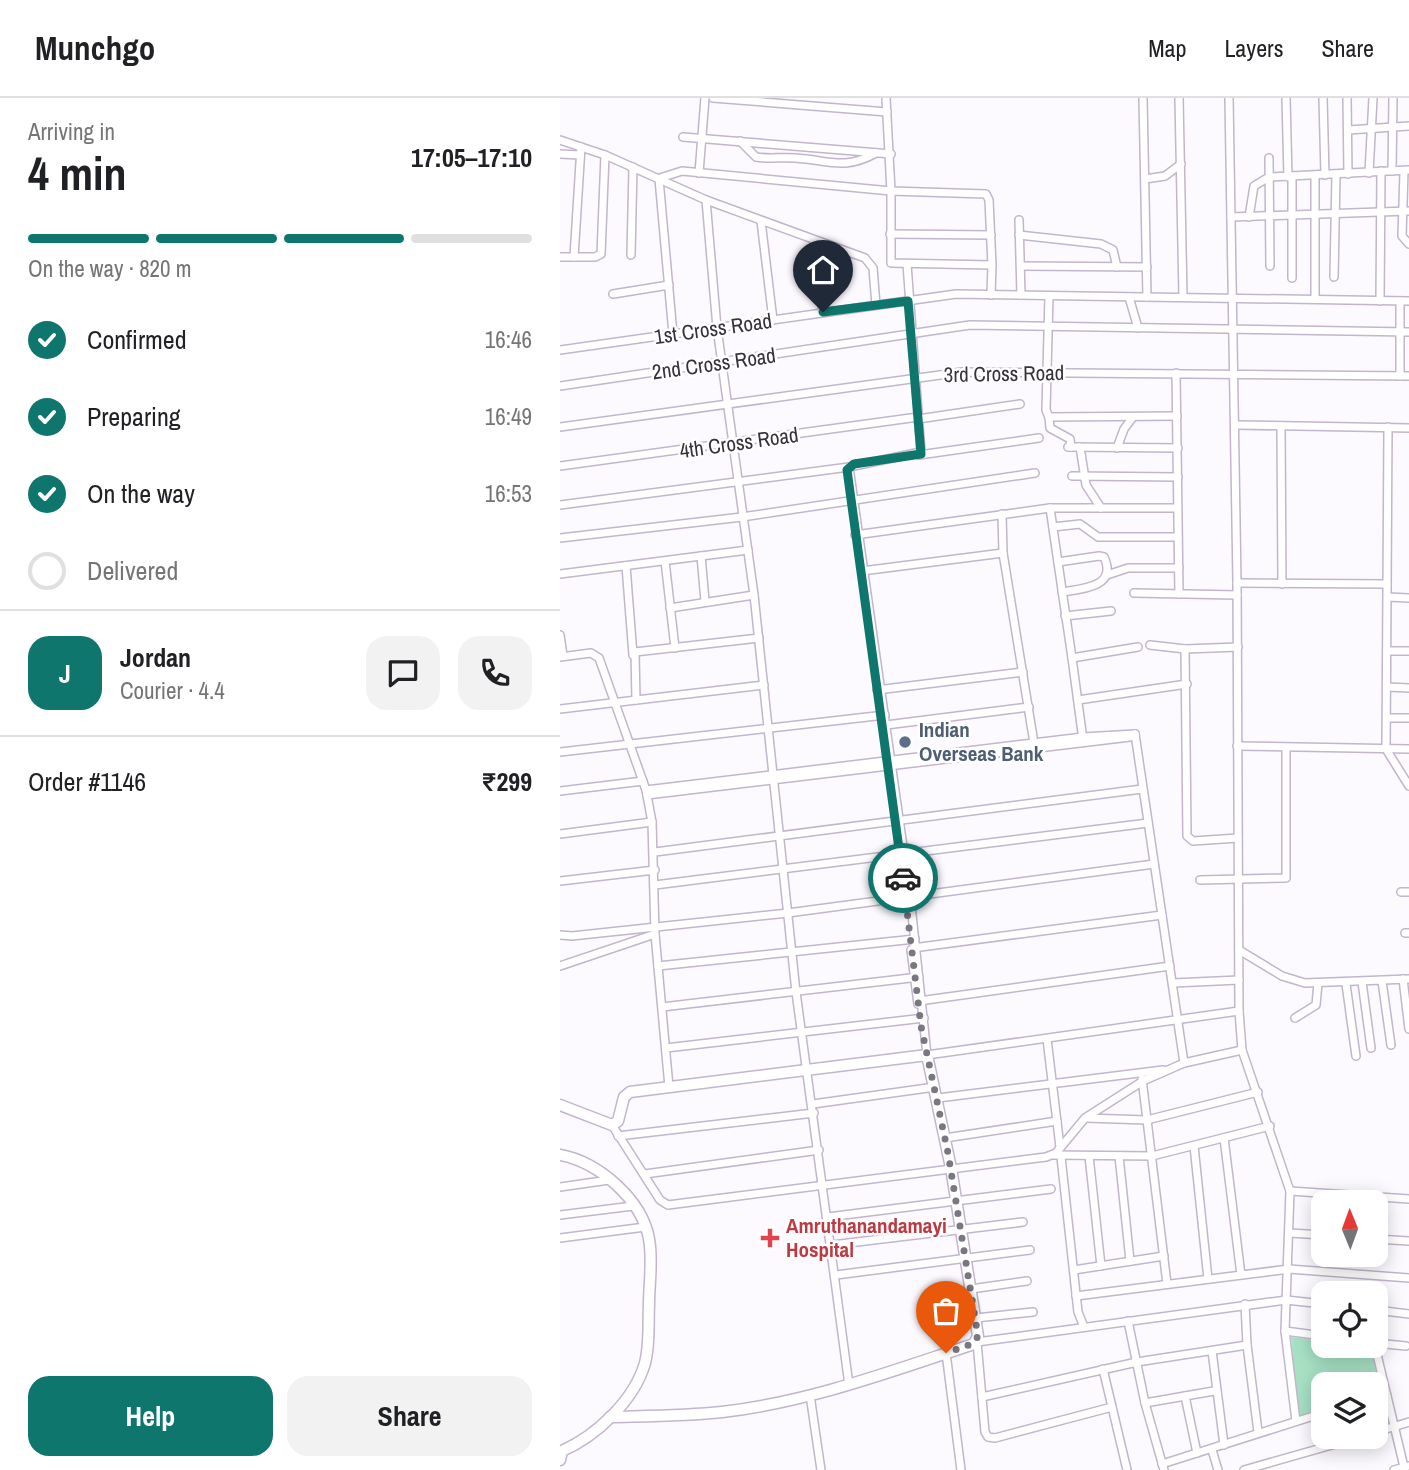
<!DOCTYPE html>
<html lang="en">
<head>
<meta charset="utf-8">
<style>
  body { margin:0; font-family:"Archivo Narrow",sans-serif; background:#f2f2f2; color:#202124; height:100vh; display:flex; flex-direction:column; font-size:26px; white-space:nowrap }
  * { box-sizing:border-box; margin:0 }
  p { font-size:23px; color:#757577 }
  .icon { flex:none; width:38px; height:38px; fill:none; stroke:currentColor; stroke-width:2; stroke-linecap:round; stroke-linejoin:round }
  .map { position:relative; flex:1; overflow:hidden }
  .panel { display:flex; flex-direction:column; background:#fff; width:560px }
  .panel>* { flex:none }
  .needle { width:46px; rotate:359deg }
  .controls { position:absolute; left:751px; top:1092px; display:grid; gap:14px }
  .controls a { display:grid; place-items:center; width:77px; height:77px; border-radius:14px; background:#fff; box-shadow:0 4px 18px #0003; font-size:35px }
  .pin { position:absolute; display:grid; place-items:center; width:60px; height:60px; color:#fff; margin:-72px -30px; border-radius:50% 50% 50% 0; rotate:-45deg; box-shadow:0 0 7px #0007 }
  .pin .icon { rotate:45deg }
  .courier { position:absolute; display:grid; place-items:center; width:70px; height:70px; margin:-35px; border:5px solid #0f766e; border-radius:50%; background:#fff; color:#222; box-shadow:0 2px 9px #0007 }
  .overview em { font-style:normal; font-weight:800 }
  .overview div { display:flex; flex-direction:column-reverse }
  .overview { display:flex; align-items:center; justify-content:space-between; height:119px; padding:0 28px }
  h1 { font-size:46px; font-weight:800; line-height:52px }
  .bar { display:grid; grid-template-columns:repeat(4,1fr); gap:10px 7px; align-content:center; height:84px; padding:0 28px }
  .bar i { height:9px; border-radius:5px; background:#e0e0e0 }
  .bar .active { background:#0f766e }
  .bar p { grid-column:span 4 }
  .line { display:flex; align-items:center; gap:18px; padding:0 28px; border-top:2px solid #e0e0e0 }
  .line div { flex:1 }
  .round { display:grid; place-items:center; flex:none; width:74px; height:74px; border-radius:21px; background:#f2f2f2 }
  ol { padding:0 28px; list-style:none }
  li { display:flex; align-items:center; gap:21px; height:77px }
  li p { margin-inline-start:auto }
  li .icon { padding:7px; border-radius:50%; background:#0f766e; color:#fff; stroke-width:4 }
  li:last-child { color:#757577 }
  li i { width:38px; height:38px; border:4px solid #e0e0e0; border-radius:50% }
  .action { display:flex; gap:14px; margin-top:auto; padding:14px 28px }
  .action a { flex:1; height:80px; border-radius:21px; background:#0f766e; color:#fff; font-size:28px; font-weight:800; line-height:80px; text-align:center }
  .action a+a { background:#f2f2f2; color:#202124 }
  header { display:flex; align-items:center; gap:42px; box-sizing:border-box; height:98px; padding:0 35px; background:#fff; border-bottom:2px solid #e0e0e0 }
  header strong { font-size:33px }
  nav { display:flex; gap:38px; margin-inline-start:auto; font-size:24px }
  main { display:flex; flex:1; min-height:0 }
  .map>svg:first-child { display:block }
  .green { fill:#a7e1c4 }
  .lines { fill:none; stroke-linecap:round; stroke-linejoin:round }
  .street-casing { stroke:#c2b5cd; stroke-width:10 }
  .secondary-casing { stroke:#c2b5cd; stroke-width:13 }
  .street { stroke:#fff; stroke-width:7 }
  .secondary { stroke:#fff; stroke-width:10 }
  .done { stroke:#7b7780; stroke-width:7; stroke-dasharray:0 12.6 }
  .route { stroke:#0f766e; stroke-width:9 }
  .service-dot { fill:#5c6f8a; stroke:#fff; stroke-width:2.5 }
  .health-dot { fill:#e0444e; stroke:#fff; stroke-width:2.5 }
  .labels { text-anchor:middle; stroke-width:5; stroke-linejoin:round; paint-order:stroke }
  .street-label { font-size:21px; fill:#36313b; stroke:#fff }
  .service-label { font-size:21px; font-weight:bold; fill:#4e5e75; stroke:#fff; text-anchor:start }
  .health-label { font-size:21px; font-weight:bold; fill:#be3a42; stroke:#fff; text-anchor:start }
</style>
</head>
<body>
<header>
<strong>Munchgo</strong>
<nav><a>Map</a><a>Layers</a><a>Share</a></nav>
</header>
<main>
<section class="panel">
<div class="overview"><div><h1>4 min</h1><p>Arriving in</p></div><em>17:05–17:10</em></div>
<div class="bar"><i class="active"></i><i class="active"></i><i class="active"></i><i></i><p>On the way · 820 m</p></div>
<ol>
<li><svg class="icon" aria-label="check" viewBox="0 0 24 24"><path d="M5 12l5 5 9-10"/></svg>Confirmed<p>16:46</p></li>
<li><svg class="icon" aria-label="check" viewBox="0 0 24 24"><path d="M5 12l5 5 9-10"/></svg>Preparing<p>16:49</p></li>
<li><svg class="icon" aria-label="check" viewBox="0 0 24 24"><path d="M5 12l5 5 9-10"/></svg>On the way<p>16:53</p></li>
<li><i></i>Delivered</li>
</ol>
<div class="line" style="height:126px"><b class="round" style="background:#0f766e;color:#fff">J</b><div><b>Jordan</b><p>Courier · 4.4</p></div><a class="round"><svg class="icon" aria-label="chat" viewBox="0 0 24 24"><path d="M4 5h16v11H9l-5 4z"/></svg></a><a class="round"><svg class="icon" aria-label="phone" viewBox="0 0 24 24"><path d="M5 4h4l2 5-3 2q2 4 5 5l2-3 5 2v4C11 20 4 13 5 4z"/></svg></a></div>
<div class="line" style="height:91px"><div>Order #1146</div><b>₹299</b></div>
<div class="action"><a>Help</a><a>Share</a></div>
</section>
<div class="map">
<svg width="849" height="1372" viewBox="0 0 849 1372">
  <rect width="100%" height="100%" fill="#fcfaff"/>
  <path class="green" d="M 731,1239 L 763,1243 L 763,1248 L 812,1248 L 823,1295 L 816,1298 L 816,1286 L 763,1286 L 763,1312 L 738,1319 Z"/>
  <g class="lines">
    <defs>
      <g id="street">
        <path d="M 153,0 L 327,14"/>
        <path d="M 583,0 L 587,199"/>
        <path d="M 619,0 L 623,199"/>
        <path d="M 726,0 L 728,79"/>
        <path d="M 763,0 L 765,77"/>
        <path d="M 787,0 L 788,76"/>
        <path d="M 788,32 L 849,28"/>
        <path d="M 123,39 L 331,56"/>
        <path d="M 0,42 L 45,57 L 146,102 L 305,160 L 313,170 L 316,207"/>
        <path d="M 180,43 L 196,59 C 208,61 222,59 235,60 C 269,62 283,73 316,55"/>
        <path d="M 0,56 L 20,57"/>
        <path d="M 709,60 L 710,168"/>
        <path d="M 832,73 L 833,0"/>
        <path d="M 844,73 L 842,138 L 849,146"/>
        <path d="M 139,75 L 145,0"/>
        <path d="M 809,75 L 813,0"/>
        <path d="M 732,79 L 732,180"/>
        <path d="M 100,80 L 122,73 L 331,93 L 326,0"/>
        <path d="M 99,81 L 113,236"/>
        <path d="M 585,81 L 605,78 L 621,66"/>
        <path d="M 146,102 L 157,230 L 194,497 L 236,894 L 289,1287"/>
        <path d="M 671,119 L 849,113"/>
        <path d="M 689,119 L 694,88 L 709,79 L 849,72"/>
        <path d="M 459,122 L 461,197"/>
        <path d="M 201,123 L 213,222"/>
        <path d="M 330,136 L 431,137"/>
        <path d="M 459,137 L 541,146 L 553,152 L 557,169"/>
        <path d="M 254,144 L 263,214"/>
        <path d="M 71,157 L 73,69"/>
        <path d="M 0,159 L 35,159 L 41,156 L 45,57"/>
        <path d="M 14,159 L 21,49"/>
        <path d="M 461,168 L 587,169"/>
        <path d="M 774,179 L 776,77"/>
        <path d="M 53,196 L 109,187"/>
        <path d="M 431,197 L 432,167 L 331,165 L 331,93 L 426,96 L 429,102 L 432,167"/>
        <path d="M 489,198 L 486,312 L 489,319 L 617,318"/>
        <path d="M 569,199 L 578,230"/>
        <path d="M 755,201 L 755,78"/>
        <path d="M 820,203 L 821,73"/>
        <path d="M 0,252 L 396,196 L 849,203"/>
        <path d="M 616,275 L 619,496"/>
        <path d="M 840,278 L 840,203"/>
        <path d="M 0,288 L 410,227 L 849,234"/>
        <path d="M 489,319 L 490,330 L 510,341 L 511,349"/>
        <path d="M 358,321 L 460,306"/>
        <path d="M 676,327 L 849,330"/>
        <path d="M 721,328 L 722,486"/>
        <path d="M 0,329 L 402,274 L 849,278"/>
        <path d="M 828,329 L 826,651 L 849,688"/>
        <path d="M 508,349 L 618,350"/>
        <path d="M 520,349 L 526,387 L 541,410"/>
        <path d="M 557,350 L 564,331 L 573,319"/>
        <path d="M 359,357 L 479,340"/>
        <path d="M 0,368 L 358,319"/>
        <path d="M 289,369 L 350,798 L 367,957"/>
        <path d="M 289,369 L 361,354 L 347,166"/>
        <path d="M 512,378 L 618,379"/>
        <path d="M 0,407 L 289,369"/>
        <path d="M 490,410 L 512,560"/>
        <path d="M 442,416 L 443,455"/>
        <path d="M 493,429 L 520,426 L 538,439 L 618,439"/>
        <path d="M 295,437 L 490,410 L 617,410"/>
        <path d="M 0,440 L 182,419 L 475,375"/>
        <path d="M 141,458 L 145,503"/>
        <path d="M 105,463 L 115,550"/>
        <path d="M 498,464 L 539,458 L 544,459 C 558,489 522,491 502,494"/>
        <path d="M 66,468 L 73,557"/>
        <path d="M 302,473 L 443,455 L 474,645"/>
        <path d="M 0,476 L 188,452"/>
        <path d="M 547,477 L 568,470 L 619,470"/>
        <path d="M 677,485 L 827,486"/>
        <path d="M 574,495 L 677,497"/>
        <path d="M 828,499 L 849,500"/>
        <path d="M 110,510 L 194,497"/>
        <path d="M 505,518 L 551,513"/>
        <path d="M 0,537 L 3,558"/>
        <path d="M 590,547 L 625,551 L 678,549"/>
        <path d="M 625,551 L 627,738 L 633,743 L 678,740"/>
        <path d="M 827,553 L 849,553"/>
        <path d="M 0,559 L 31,555 L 39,560 L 86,692 L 92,724 L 95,836 L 109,989"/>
        <path d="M 827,589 L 849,590"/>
        <path d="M 317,592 L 463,574"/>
        <path d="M 76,602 L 75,554 L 199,540"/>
        <path d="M 518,602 L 627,586"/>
        <path d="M 0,611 L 204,587"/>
        <path d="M 827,620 L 849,620"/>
        <path d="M 326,627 L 469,609"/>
        <path d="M 575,636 L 624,965"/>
        <path d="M 523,642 L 512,560 L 578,549"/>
        <path d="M 677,648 L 849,651"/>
        <path d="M 0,654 L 325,617"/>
        <path d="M 86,692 L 523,639 L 575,636"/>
        <path d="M 0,693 L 83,683"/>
        <path d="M 87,697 L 570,639 L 575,636"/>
        <path d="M 0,736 L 92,724"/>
        <path d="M 95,754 L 582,691"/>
        <path d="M 640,782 L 726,780 L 726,651"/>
        <path d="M 0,783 L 95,772"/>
        <path d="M 95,787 L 588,725"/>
        <path d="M 841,794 L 849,794"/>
        <path d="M 845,835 L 849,835"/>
        <path d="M 0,837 L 12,838 L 228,815 L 594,766"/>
        <path d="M 353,850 L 602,817"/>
        <path d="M 351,852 L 358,906"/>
        <path d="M 679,852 L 722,878 L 745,885 L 849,881"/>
        <path d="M 0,868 L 95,836"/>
        <path d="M 98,868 L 355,841"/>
        <path d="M 843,881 L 849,931"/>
        <path d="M 822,883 L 831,947"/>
        <path d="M 802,884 L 811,950"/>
        <path d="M 613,885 L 679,882"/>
        <path d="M 786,886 L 796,958"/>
        <path d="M 359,903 L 610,868"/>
        <path d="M 102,909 L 359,879"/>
        <path d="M 735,920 L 756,907 L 758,885"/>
        <path d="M 487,941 L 500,1049"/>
        <path d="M 106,950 L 364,920"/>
        <path d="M 682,952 L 730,1093 L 725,1233 L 736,1323"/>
        <path d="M 367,957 L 679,913"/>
        <path d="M 582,981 L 607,1186"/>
        <path d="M 378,1000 L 603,972"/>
        <path d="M 253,1006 L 375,989"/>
        <path d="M 526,1020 L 587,1022 L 698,994"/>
        <path d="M 52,1027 L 100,1102 L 108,1107 L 486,1059 L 496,1055 L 525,1020 L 583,983 L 624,965 L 682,952 L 679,913 L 677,485 L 669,0"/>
        <path d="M 58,1038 L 254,1015"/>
        <path d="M 385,1040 L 497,1023"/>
        <path d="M 664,1040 L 681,1177"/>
        <path d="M 634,1048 L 648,1181"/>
        <path d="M 493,1057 L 592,1058 L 710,1028"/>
        <path d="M 529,1058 L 541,1168"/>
        <path d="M 559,1058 L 570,1163"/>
        <path d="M 501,1059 L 518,1214 L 524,1229"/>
        <path d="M 85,1076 L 259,1052"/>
        <path d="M 0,1089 L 49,1082"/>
        <path d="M 730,1093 L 849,1101"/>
        <path d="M 0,1117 L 73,1108"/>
        <path d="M 268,1119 L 491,1091"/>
        <path d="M 730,1135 L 763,1137"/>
        <path d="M 0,1140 L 85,1129"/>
        <path d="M 816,1141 L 849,1143"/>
        <path d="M 272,1147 L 463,1124"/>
        <path d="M 514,1172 L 604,1158"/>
        <path d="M 276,1177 L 470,1152"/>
        <path d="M 411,1191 L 467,1183"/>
        <path d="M 516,1198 L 729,1171 L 849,1180"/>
        <path d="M 685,1206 L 687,1247 L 698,1334"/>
        <path d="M 816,1212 L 849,1216"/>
        <path d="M 416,1220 L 473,1214"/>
        <path d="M 568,1223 L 585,1305 L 604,1372"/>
        <path d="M 725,1233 L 763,1238"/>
        <path d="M 816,1245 L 846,1248"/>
        <path d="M 815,1248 L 844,1369"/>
        <path d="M 652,1253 L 664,1347"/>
        <path d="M 386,1255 L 401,1372"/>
        <path d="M 543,1271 L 567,1372"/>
        <path d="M 250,1297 L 261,1372"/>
        <path d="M 625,1298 L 637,1355"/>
        <path d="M 422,1299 L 577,1264 L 687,1247"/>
        <path d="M 816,1301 L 827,1298"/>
        <path d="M 585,1305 L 654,1293"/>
        <path d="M 552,1309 L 435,1340 L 428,1339 L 425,1334 L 417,1244 L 726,1202 L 763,1206"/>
        <path d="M 816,1334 L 849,1324"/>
        <path d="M 652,1352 L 658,1372"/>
        <path d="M 602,1366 L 763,1315"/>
        <path d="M 684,1372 L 800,1339"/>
        <path d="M 834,1372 L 849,1368"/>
      </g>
      <g id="secondary">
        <path d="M 0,1007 L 52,1027 L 58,1023 L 64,999 L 70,994 L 367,957 L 391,1070 L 418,1238 L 414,1246 C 332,1273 249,1304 162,1314 C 125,1318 87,1318 50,1319"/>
        <path d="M 0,1057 C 38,1064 82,1101 89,1141 C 93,1162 89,1186 89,1206 C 88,1225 90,1246 85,1265 C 74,1303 36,1338 2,1353 L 0,1362"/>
      </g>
    </defs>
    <use href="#street" class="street-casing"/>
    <use href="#secondary" class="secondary-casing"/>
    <use href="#street" class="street"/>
    <use href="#secondary" class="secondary"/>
  </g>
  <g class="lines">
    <path class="done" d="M 343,780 L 361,928 L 388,1055 L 418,1238 L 414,1245 L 386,1255"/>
    <path class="route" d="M 263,214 L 348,203 L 361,356 L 294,366 L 287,372 L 343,780"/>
  </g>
  <circle class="service-dot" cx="345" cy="644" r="7"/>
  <path class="health-dot" d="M206.5 1129.5h7v7h7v7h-7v7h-7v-7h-7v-7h7z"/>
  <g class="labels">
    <g class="street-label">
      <text transform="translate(153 231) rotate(-8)" y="7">1st Cross Road</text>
      <text transform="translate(154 266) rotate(-8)" y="7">2nd Cross Road</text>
      <text transform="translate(444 276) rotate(-1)" y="7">3rd Cross Road</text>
      <text transform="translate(179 345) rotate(-8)" y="7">4th Cross Road</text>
    </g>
    <g class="service-label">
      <text x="359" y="639">Indian<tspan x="359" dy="24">Overseas Bank</tspan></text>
    </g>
    <g class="health-label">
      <text x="226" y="1135">Amruthanandamayi<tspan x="226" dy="24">Hospital</tspan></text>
    </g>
  </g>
</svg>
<div class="controls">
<a><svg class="needle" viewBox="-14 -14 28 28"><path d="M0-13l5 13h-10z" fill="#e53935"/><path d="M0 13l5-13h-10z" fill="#757577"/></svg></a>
<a><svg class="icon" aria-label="locate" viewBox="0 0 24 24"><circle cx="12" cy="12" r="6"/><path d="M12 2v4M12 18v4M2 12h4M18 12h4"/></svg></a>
<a><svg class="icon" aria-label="layers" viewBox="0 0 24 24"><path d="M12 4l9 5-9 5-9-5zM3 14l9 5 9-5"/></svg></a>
</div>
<div class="pin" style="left:386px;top:1255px;background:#ea580c"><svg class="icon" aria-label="bag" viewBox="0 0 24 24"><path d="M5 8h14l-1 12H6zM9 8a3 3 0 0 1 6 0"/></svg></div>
<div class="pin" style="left:263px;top:214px;background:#1f2937"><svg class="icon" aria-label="home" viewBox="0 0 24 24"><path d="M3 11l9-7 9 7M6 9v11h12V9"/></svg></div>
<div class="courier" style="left:343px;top:780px"><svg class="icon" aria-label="car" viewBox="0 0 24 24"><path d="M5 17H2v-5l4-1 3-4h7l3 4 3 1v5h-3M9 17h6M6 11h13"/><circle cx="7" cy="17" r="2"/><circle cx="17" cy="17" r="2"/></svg></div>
</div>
</main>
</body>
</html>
